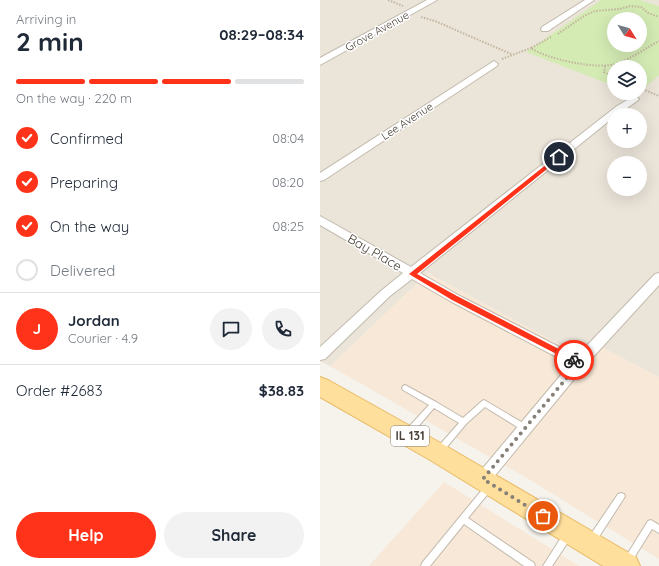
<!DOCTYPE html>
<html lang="en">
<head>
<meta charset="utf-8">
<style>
  body { margin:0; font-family:Quicksand,sans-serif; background:#f2f2f3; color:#1f2937; height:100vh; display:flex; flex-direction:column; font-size:15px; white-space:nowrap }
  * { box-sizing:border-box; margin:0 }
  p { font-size:13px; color:#747a83 }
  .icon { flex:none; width:22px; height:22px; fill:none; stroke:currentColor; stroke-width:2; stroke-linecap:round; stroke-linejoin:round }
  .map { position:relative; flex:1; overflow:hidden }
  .side { display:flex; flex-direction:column; background:#fff; width:320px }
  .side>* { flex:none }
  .needle { width:26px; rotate:127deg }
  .controls { position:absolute; left:287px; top:12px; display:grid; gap:8px }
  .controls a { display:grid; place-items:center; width:40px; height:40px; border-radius:50%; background:#fff; box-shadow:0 4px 16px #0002; font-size:20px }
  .pin { position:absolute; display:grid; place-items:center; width:34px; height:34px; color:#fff; margin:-17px; border:2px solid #fff; border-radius:50%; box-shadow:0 1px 4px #0007 }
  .courier { position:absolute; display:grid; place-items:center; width:40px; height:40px; margin:-20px; border:3px solid #ff331a; border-radius:50%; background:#fff; color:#222; box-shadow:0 1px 5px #0007 }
  .head em { font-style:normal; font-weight:700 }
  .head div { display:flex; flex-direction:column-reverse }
  .head { display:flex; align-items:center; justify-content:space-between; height:68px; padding:0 16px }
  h1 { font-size:26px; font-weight:700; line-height:30px }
  .bar { display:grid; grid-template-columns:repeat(4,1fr); gap:6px 4px; align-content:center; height:48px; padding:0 16px }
  .bar i { height:5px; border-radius:3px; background:#e0e1e3 }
  .bar .selected { background:#ff331a }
  .bar p { grid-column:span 4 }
  .line { display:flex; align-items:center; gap:10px; padding:0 16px; border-top:1px solid #e0e1e3 }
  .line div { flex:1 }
  .round { display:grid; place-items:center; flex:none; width:42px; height:42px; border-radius:21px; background:#f2f2f3 }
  ol { padding:0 16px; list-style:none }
  li { display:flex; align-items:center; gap:12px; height:44px }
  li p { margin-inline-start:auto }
  li .icon { padding:4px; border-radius:50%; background:#ff331a; color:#fff; stroke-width:4 }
  li:last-child { color:#747a83 }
  li i { width:22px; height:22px; border:2px solid #e0e1e3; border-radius:50% }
  .cta { display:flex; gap:8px; margin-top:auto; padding:8px 16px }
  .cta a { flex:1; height:46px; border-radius:24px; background:#ff331a; color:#fff; font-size:16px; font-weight:700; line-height:46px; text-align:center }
  .cta a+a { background:#f2f2f3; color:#1f2937 }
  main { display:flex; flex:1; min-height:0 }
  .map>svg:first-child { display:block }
  .residential { fill:#eae4d9; fill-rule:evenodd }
  .commercial { fill:#f7e8d7 }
  .green { fill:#d4ebb4; fill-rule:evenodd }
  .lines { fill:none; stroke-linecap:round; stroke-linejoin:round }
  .lane-casing { stroke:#c2baad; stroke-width:2 }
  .street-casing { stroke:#c2baad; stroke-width:2 }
  .primary-casing { stroke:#e8bc68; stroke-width:2 }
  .path { stroke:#c4b59e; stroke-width:2; stroke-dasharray:1.5 1.5; stroke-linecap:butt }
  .lane { fill:#fff; fill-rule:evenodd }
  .street { fill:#fff; fill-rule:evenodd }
  .primary { fill:#ffdf9c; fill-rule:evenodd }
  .route { fill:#ff331a }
  .done { stroke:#878078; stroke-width:4; stroke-dasharray:0 7.2 }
  .labels { text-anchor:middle; stroke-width:3; stroke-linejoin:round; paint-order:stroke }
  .far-street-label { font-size:11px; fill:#4b4339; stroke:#fff }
  .shield { fill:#fff; stroke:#817b74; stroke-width:1 }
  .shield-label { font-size:12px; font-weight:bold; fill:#4b4339 }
  .street-label { font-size:13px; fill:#4b4339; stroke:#fff }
</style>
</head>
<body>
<main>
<section class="side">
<div class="head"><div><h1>2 min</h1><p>Arriving in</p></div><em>08:29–08:34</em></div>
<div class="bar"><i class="selected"></i><i class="selected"></i><i class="selected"></i><i></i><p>On the way · 220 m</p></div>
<ol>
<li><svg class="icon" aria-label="check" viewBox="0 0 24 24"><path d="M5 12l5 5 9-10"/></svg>Confirmed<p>08:04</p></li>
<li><svg class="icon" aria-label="check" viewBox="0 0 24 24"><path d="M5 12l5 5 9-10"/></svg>Preparing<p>08:20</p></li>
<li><svg class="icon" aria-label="check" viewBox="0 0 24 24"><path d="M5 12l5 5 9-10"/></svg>On the way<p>08:25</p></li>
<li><i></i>Delivered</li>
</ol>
<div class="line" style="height:72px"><b class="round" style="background:#ff331a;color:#fff">J</b><div><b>Jordan</b><p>Courier · 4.9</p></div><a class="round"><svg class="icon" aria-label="chat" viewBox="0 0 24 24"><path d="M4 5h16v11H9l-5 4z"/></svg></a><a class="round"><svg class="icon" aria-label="phone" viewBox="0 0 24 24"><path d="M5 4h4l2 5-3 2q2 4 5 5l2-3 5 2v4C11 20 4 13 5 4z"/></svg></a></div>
<div class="line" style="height:52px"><div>Order #2683</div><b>$38.83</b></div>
<div class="cta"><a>Help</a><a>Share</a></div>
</section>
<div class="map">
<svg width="339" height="566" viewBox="0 0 339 566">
  <rect width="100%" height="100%" fill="#f6f2ec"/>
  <path class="residential" d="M 0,0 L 339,0 L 339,377 L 274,343 L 253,352 L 108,273 L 10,366 L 0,361 ZM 294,19 L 320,19 L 320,45 L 294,45 ZM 294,67 L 320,67 L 320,93 L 294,93 ZM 294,115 L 320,115 L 320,141 L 294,141 ZM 294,163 L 320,163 L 320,189 L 294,189 Z"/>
  <g class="commercial">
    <path d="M 108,273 L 253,352 L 274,343 L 339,377 L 339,559 L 205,477 L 10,366 Z"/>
    <path d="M 124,482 L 259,566 L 49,566 Z"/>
  </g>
  <path class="green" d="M 281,0 L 320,0 L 339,6 L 339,75 L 320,92 L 320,67 L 294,67 L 294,86 L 206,52 ZM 294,19 L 320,19 L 320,45 L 294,45 Z"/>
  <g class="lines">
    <defs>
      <g id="lane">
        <path d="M 85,385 L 116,402 L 143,418 L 162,401 L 164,400 L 208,426 L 209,428 L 208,430 L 205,431 L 202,430 L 165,407 L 146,424 L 122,453 L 119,454 L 116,453 L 115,451 L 116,449 L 139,423 L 114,408 L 91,435 L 88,436 L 85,435 L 84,433 L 85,431 L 109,405 L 83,390 L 82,388 L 83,386 Z"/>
        <path d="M 169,484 L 172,485 L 173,487 L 172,489 L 148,518 L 214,563 L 215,566 L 204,566 L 144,524 L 110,566 L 101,566 L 102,563 L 166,485 Z"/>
        <path d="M 301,493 L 304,494 L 305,496 L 304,498 L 275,543 L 272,544 L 269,543 L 268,540 L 269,537 L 298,494 Z"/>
        <path d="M 331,520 L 339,525 L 339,533 L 332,529 L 309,566 L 300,566 L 328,521 Z"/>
        <path d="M 247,532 L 250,533 L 251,536 L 250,539 L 232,566 L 223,566 L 244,533 Z"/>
      </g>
      <g id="street">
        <path d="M 107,0 L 117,0 L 0,65 L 0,58 Z"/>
        <path d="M 265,0 L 274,0 L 228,31 L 222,31 L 221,29 L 222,27 Z"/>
        <path d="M 174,61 L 178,64 L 177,66 L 4,180 L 0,181 L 0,173 Z"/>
        <path d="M 314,96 L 317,97 L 319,99 L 317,101 L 297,115 L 294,115 L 294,117 L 100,273 L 138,295 L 257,356 L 335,274 L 339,273 L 339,285 L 264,367 L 168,484 L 163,486 L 158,484 L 156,479 L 158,474 L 250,364 L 130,301 L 92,279 L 70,296 L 5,359 L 0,360 L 0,347 L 62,290 L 83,273 L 0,225 L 0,216 L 91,267 L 297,106 Z"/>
      </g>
      <path id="primary" d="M 0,377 L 8,380 L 126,446 L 316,557 L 320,566 L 283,566 L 110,460 L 0,397 Z"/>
    </defs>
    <use href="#lane" class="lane-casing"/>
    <use href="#street" class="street-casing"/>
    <use href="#primary" class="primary-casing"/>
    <g class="path">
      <path d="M 68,0 L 83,6"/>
      <path d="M 101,17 L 115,21 L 191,54"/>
      <path d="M 238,34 L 264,16 L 275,11 L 300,9 L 310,6 L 321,7 L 328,13 L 339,17"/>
      <path d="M 231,37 L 211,48 C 226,59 280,71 298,63 C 312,58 326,48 339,41"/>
      <path d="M 182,59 L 211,48"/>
      <path d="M 285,66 L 284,72 L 294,77"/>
      <path d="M 320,88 L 339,96"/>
    </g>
    <use href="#lane" class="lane"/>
    <use href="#street" class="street"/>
    <use href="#primary" class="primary"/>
  </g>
  <path class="route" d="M 237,156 L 242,157 L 97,274 L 137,296 L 256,358 L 257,360 L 254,363 L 132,300 L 89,274 Z"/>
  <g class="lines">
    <path class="done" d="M 223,516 L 163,479 L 259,363 L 254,360"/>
  </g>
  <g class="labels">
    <g class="far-street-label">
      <text transform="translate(57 31) rotate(-29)" y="4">Grove Avenue</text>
      <text transform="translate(87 121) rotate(-33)" y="4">Lee Avenue</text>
    </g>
    <rect class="shield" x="71" y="426" width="38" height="20" rx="3"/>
    <g class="shield-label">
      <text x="90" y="440">IL 131</text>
    </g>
    <g class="street-label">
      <text transform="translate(55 252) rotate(30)" y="5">Bay Place</text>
    </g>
  </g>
</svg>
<div class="controls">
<a><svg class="needle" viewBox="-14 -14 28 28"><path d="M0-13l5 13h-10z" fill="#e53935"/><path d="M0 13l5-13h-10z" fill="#747a83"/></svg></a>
<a><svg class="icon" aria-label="layers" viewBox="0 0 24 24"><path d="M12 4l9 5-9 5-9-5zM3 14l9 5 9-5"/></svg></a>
<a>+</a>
<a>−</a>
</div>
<div class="pin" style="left:223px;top:516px;background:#ea580c"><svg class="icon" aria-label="bag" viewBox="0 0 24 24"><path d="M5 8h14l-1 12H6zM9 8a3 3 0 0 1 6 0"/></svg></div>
<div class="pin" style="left:239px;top:157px;background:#1f2937"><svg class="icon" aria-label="home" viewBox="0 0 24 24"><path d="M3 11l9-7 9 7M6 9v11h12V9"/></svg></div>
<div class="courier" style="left:254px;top:360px"><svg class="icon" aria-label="bike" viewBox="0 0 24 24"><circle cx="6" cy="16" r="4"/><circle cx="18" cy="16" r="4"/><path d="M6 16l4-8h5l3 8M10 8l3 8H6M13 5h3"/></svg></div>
</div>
</main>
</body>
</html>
